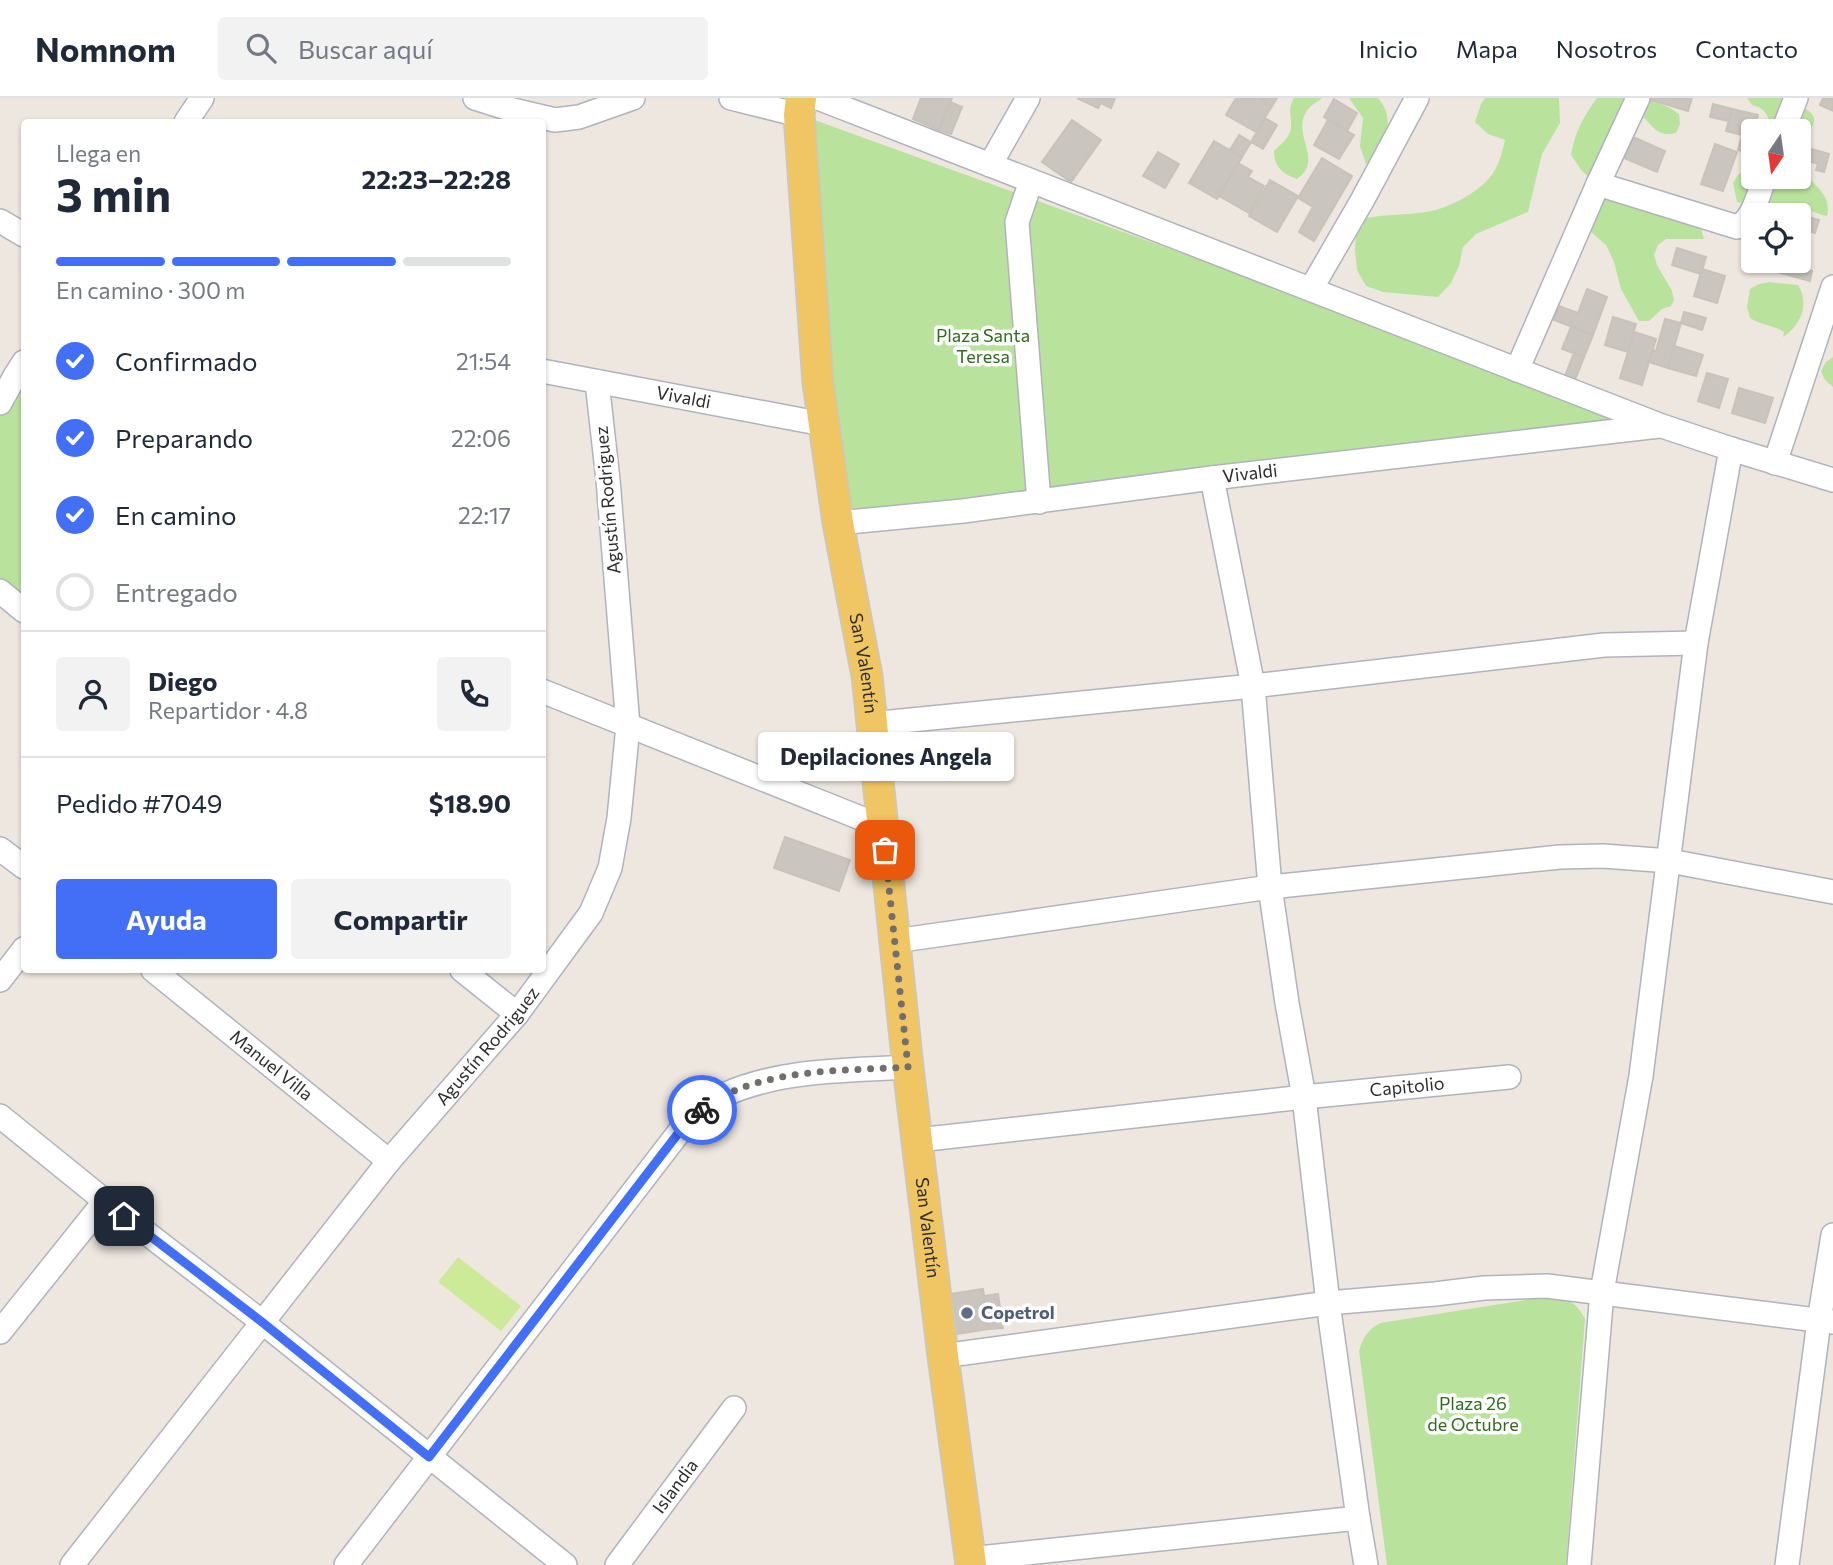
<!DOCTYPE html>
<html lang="es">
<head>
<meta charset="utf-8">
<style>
  body { margin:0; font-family:Commissioner,sans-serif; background:#f2f2f3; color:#1f2937; height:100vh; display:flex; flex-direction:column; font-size:26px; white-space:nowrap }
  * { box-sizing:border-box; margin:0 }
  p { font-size:23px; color:#747a83 }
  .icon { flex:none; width:38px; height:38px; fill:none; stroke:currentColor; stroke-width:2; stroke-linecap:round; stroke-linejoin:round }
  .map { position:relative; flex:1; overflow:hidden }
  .details { position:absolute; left:21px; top:21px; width:525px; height:854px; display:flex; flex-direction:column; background:#fff; border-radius:7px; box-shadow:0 2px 5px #0004 }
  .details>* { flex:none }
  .needle { width:46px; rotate:193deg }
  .buttons { position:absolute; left:1741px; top:21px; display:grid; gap:14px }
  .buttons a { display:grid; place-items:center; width:70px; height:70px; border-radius:7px; background:#fff; box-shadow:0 2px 5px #0004; font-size:35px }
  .pin { position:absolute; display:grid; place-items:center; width:60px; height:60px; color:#fff; margin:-30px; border-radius:14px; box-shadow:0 4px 10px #0006 }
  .courier { position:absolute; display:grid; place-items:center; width:70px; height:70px; margin:-35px; border:5px solid #436ff7; border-radius:50%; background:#fff; color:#222; box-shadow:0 2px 9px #0007 }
  .bubble { position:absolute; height:49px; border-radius:7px; background:#fff; box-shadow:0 2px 5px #0004; font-size:23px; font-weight:700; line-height:49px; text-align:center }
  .headline em { font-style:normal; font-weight:700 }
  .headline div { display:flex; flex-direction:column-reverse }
  .headline { display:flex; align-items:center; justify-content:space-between; height:119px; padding:0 35px }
  h1 { font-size:46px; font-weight:700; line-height:52px }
  .bar { display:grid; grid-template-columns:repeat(4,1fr); gap:10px 7px; align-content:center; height:84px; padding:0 35px }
  .bar i { height:9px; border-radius:5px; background:#e0e1e3 }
  .bar .current { background:#436ff7 }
  .bar p { grid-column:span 4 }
  .line { display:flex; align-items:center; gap:18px; padding:0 35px; border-top:2px solid #e0e1e3 }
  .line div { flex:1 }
  .round { display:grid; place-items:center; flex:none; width:74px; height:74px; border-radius:7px; background:#f2f2f3 }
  ol { padding:0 35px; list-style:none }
  li { display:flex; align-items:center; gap:21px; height:77px }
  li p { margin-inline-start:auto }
  li .icon { padding:7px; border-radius:50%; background:#436ff7; color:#fff; stroke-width:4 }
  li:last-child { color:#747a83 }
  li i { width:38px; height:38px; border:4px solid #e0e1e3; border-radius:50% }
  .cta { display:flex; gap:14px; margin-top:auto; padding:14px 35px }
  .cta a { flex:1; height:80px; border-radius:7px; background:#436ff7; color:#fff; font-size:28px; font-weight:700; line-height:80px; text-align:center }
  .cta a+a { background:#f2f2f3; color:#1f2937 }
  header { display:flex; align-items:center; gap:42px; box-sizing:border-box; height:98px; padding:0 35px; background:#fff; border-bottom:2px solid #e0e1e3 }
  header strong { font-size:33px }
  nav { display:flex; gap:38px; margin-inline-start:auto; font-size:24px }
  .search { width:490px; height:63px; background:#f2f2f3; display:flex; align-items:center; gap:18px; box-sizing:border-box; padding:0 24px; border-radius:7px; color:#747a83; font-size:26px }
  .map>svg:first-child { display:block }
  .green { fill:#b9e39d }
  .pitch { fill:#cdea99 }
  .building { fill:#cac5be; stroke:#c9c2b9; stroke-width:2 }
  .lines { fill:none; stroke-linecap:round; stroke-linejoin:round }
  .minor-casing { stroke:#b0b3bd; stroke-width:26 }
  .major-casing { stroke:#c8c8c8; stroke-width:33 }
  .minor { stroke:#fff; stroke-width:23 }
  .major { stroke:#efc663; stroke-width:30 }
  .done { stroke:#716e6b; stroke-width:7; stroke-dasharray:0 12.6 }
  .route { stroke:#436ff7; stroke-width:9 }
  .service-dot { fill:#5c6f8a; stroke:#fff; stroke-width:2.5 }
  .labels { text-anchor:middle; stroke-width:7; stroke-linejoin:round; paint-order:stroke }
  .park-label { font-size:18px; fill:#316a1c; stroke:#fff }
  .street-label { font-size:18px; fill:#2d2d2d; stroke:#fff }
  .service-label { font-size:18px; font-weight:bold; fill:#4e5e75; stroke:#fff; text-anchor:start }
</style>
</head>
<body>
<header>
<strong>Nomnom</strong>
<div class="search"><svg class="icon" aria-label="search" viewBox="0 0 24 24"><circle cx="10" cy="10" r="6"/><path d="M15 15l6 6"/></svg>Buscar aquí</div>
<nav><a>Inicio</a><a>Mapa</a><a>Nosotros</a><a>Contacto</a></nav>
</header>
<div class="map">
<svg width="1833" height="1467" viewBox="0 0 1833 1467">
  <rect width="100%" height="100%" fill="#eee7df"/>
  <g class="green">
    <path d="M 1294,0 L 1322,0 C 1318,3 1312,7 1309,10 C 1288,35 1326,61 1297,81 C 1283,76 1274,69 1274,53 C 1281,46 1290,40 1291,29 C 1292,16 1287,13 1294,0 Z"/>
    <path d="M 1349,0 L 1378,0 C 1396,21 1385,39 1376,61 L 1366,66 L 1360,48 L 1363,20 Z"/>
    <path d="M 1485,0 L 1559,0 L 1560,25 L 1542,56 L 1528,114 L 1476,136 L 1463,149 L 1459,168 L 1451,185 L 1438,199 L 1383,194 L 1366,188 L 1357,172 L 1355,153 L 1356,134 L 1367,120 C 1387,116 1406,117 1426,114 C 1440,112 1450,107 1462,101 C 1490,85 1498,74 1505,42 L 1488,36 L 1475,24 L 1481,6 Z"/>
    <path d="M 1597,0 L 1649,0 L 1651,2 L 1670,10 L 1679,16 L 1680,26 L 1676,35 C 1659,39 1655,31 1644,20 L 1635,20 L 1590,80 L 1582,73 L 1571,57 C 1575,34 1583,19 1597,0 Z"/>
    <path d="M 1747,0 L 1792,0 C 1800,10 1803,7 1810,14 C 1821,24 1808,35 1799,40 L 1799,33 L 1770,33 C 1770,19 1766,10 1752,7 Z"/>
    <path d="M 798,16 L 1639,321 L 846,423 Z"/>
    <path d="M 1753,67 L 1754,79 L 1799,79 L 1799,69 C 1811,85 1833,96 1827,118 C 1814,115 1803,108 1788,106 C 1780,106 1774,111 1766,110 C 1756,109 1747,105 1737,104 L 1733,85 L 1738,77 Z"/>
    <path d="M 1589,97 L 1696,113 L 1704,141 L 1666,141 L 1658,147 L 1654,157 L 1657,167 L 1672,193 L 1674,202 L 1671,208 L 1662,211 L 1649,223 L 1639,223 L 1621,191 L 1614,164 L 1606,147 L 1591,134 L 1580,120 Z"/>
    <path d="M 1769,184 L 1798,187 C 1810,206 1801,227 1783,239 L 1784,234 C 1773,227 1760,227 1750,220 L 1747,209 L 1750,191 L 1759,186 Z"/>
    <path d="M 1833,259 L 1833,289 L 1825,282 L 1821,273 L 1826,264 Z"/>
    <path d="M 24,282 L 24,513 L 0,493 L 0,305 Z"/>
    <path d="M 1551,1198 C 1570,1202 1576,1204 1585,1221 L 1566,1467 L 1387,1467 L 1359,1253 C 1363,1239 1368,1232 1380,1225 Z"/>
  </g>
  <path class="pitch" d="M 458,1159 L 521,1208 L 501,1233 L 438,1184 Z"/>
  <g class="building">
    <path d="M 921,0 L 952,0 L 939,32 L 913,21 Z"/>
    <path d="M 1077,0 L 1115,0 L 1111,10 L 1101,5 L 1098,10 Z"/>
    <path d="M 1236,0 L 1259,0 L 1272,8 L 1256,34 L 1226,17 Z"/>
    <path d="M 1259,0 L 1277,0 L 1272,8 Z"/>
    <path d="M 1651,0 L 1692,0 L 1688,13 L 1651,2 Z"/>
    <path d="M 1823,0 L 1833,0 L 1833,13 L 1820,7 Z"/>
    <path d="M 1334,1 L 1357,15 L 1347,33 L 1324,19 Z"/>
    <path d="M 950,4 L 962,9 L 951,36 L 939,32 Z"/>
    <path d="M 1713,6 L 1732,11 L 1729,23 L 1710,19 Z"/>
    <path d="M 1732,11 L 1758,17 L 1754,31 L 1761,33 L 1754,33 L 1754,40 L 1726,33 Z"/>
    <path d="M 1265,20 L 1277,27 L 1263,51 L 1251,44 Z"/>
    <path d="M 1072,22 L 1101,42 L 1071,84 L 1042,64 Z"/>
    <path d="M 1328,22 L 1354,37 L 1339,61 L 1314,47 Z"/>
    <path d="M 1239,37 L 1251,44 L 1242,59 L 1230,52 Z"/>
    <path d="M 1742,38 L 1754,41 L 1754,56 L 1738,52 Z"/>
    <path d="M 1633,39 L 1665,53 L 1657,74 L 1624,60 Z"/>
    <path d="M 1214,43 L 1242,59 L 1217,101 L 1189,85 Z"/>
    <path d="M 1715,46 L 1737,54 L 1723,93 L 1701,86 Z"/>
    <path d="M 1804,49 L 1829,56 L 1824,74 L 1816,72 L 1818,66 L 1800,60 Z"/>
    <path d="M 1158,54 L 1179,66 L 1165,90 L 1143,78 Z"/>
    <path d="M 1322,60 L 1352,78 L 1314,143 L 1299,134 L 1313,109 L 1298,100 Z"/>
    <path d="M 1238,65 L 1252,73 L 1248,79 L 1264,88 L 1249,115 L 1219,98 Z"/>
    <path d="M 1270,82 L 1298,98 L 1277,134 L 1249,118 Z"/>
    <path d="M 1793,115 L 1819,122 L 1815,135 L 1799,130 L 1799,117 L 1793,117 Z"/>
    <path d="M 1677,150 L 1706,159 L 1701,176 L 1672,167 Z"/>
    <path d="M 1765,163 L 1776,163 L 1812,173 L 1810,183 L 1763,170 Z"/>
    <path d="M 1702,171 L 1725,178 L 1717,205 L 1694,198 Z"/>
    <path d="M 1587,191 L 1607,199 L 1593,237 L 1554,222 L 1559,208 L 1578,215 Z"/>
    <path d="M 1684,214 L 1706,220 L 1702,232 L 1681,225 Z"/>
    <path d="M 1613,219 L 1636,226 L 1628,254 L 1605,247 Z"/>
    <path d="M 1665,221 L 1681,225 L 1668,270 L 1649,264 L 1652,252 L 1656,253 Z"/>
    <path d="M 1571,229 L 1593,237 L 1584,259 L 1562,251 Z"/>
    <path d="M 1634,234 L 1656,241 L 1642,287 L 1620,280 Z"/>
    <path d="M 1674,248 L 1703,257 L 1696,278 L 1668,270 Z"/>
    <path d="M 1574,255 L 1584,259 L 1575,282 L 1565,278 Z"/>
    <path d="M 1707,275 L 1728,281 L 1719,310 L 1698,303 Z"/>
    <path d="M 1739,290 L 1773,300 L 1765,325 L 1732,315 Z"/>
    <path d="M 785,739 L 850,762 L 839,793 L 774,770 Z"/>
    <path d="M 983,1191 L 989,1231 L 950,1237 L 944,1197 Z"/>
    <path d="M 998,1196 L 1003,1230 L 989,1231 L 984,1198 Z"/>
  </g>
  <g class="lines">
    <defs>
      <g id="minor">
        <path d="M 475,0 L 513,12 L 555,22 L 579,19 L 633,0"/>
        <path d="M 731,0 L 799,17"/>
        <path d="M 818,0 L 1662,328 L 1731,351 L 1833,382"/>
        <path d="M 186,24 L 202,0"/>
        <path d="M 1783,33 L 1796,0"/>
        <path d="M 990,67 L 1028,0"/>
        <path d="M 1031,83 L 1017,124 L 1039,404"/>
        <path d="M 1598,86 L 1737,129 C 1754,121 1758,96 1765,79"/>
        <path d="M 0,123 L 24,137"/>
        <path d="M 1311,191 L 1363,101 L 1417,0"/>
        <path d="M 1517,272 L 1598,86 L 1638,0"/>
        <path id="s1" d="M 542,273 L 823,326"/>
        <path d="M 0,305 L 15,278 L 24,264"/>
        <path d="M 1775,365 L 1833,189"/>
        <path d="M 1212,380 L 1253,588 L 1270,789 L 1287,905 L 1304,999 L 1328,1205 L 1358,1420 L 1366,1467"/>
        <path id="s2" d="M 838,425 L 963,413 L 1212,380 L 1659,328"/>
        <path d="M 0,493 L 24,513"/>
        <path d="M 542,593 L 883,729"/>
        <path d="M 871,626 L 1253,588 L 1604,547 L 1696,545"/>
        <path d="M 0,751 L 24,769"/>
        <path d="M 895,843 L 1270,789 L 1560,759 L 1603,758 L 1670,763 L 1833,794"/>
        <path id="s3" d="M 153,872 L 389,1063"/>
        <path d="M 462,872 L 517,916"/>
        <path d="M 0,882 L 24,851"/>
        <path d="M 0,1018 L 105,1103 L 262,1224 L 565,1467"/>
        <path id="s4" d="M 918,1042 L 1304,999 L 1509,979"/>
        <path d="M 0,1234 L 105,1103"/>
        <path d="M 943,1258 L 1328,1205 L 1435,1196 L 1484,1190 L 1547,1188 L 1833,1224"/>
        <path d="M 970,1461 L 1358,1420"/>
        <path id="s5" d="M 72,1467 L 389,1063 L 517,916 L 591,815 L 610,770 L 619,720 L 628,628 L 608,382 L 597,284"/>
        <path d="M 346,1467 L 690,1020 C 702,1012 713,1002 726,996 C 783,971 847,973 908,969"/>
        <path id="s6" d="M 617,1467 L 734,1310"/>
        <path d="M 1579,1467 L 1602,1194 L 1641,978 L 1696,545 L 1731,351"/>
        <path d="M 1787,1467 L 1819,1223 L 1833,1137"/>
      </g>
      <g id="major">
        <path id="s7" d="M 801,0 L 799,17 L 818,285 L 838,425 L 867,578 L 908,969 L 943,1258 L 971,1467"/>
      </g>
    </defs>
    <use href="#minor" class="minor-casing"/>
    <use href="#major" class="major-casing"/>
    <use href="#minor" class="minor"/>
    <use href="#major" class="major"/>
  </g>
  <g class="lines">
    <path class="done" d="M 702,1012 C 710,1007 717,1000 725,997 C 781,970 847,973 908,969 L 885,752"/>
    <path class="route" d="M 124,1118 L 262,1224 L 429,1359 L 690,1020 L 702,1012"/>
  </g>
  <circle class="service-dot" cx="967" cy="1215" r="7"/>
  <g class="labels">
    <g class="park-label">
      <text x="983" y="244">Plaza Santa<tspan x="983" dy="21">Teresa</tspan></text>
      <text x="1473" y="1312">Plaza 26<tspan x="1473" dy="21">de Octubre</tspan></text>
    </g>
    <g class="street-label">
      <text dy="6" stroke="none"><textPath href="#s1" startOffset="144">Vivaldi</textPath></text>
      <text dy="6" stroke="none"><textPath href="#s2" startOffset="415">Vivaldi</textPath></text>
      <text transform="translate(608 402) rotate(-95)" y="6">Agustín Rodriguez</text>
      <text dy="6" stroke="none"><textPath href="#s7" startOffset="570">San Valentín</textPath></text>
      <text dy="6" stroke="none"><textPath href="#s5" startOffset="665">Agustín Rodriguez</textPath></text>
      <text dy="6" stroke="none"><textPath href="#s3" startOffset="152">Manuel Villa</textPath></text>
      <text dy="6" stroke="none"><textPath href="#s4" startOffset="492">Capitolio</textPath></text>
      <text dy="6" stroke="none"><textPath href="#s7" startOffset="1138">San Valentín</textPath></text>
      <text dy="6" stroke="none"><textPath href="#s6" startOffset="98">Islandia</textPath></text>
    </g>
    <g class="service-label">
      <text x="981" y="1221">Copetrol</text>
    </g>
  </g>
</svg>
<div class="buttons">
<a><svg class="needle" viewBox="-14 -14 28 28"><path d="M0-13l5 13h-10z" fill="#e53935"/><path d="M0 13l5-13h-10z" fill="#747a83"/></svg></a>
<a><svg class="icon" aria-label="locate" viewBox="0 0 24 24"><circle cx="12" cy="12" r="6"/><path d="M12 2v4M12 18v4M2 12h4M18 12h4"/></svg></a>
</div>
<div class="pin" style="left:885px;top:752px;background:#ea580c"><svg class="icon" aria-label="bag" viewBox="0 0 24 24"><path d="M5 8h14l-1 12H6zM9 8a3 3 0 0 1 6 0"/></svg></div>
<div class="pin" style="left:124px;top:1118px;background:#1f2937"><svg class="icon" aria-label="home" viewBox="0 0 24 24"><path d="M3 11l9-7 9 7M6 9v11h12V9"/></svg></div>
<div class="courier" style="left:702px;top:1012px"><svg class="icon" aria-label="bike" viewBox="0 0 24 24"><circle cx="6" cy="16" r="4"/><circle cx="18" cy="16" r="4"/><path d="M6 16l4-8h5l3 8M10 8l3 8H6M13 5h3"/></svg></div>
<div class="bubble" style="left:758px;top:634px;width:256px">Depilaciones Angela</div>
<section class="details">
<div class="headline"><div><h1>3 min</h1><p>Llega en</p></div><em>22:23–22:28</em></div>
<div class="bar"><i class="current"></i><i class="current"></i><i class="current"></i><i></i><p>En camino · 300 m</p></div>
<ol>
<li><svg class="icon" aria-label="check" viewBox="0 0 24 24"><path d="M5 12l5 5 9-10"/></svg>Confirmado<p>21:54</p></li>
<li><svg class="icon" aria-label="check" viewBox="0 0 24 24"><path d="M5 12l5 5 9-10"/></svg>Preparando<p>22:06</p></li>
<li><svg class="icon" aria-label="check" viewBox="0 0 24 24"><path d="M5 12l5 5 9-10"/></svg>En camino<p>22:17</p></li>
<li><i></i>Entregado</li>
</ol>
<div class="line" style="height:126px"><a class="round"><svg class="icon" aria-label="person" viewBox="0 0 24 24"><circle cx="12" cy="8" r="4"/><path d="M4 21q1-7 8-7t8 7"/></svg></a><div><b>Diego</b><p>Repartidor · 4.8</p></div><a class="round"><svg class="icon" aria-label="phone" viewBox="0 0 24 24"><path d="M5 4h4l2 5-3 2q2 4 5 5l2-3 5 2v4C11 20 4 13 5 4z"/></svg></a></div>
<div class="line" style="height:91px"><div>Pedido #7049</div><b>$18.90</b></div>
<div class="cta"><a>Ayuda</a><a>Compartir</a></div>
</section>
</div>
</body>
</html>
